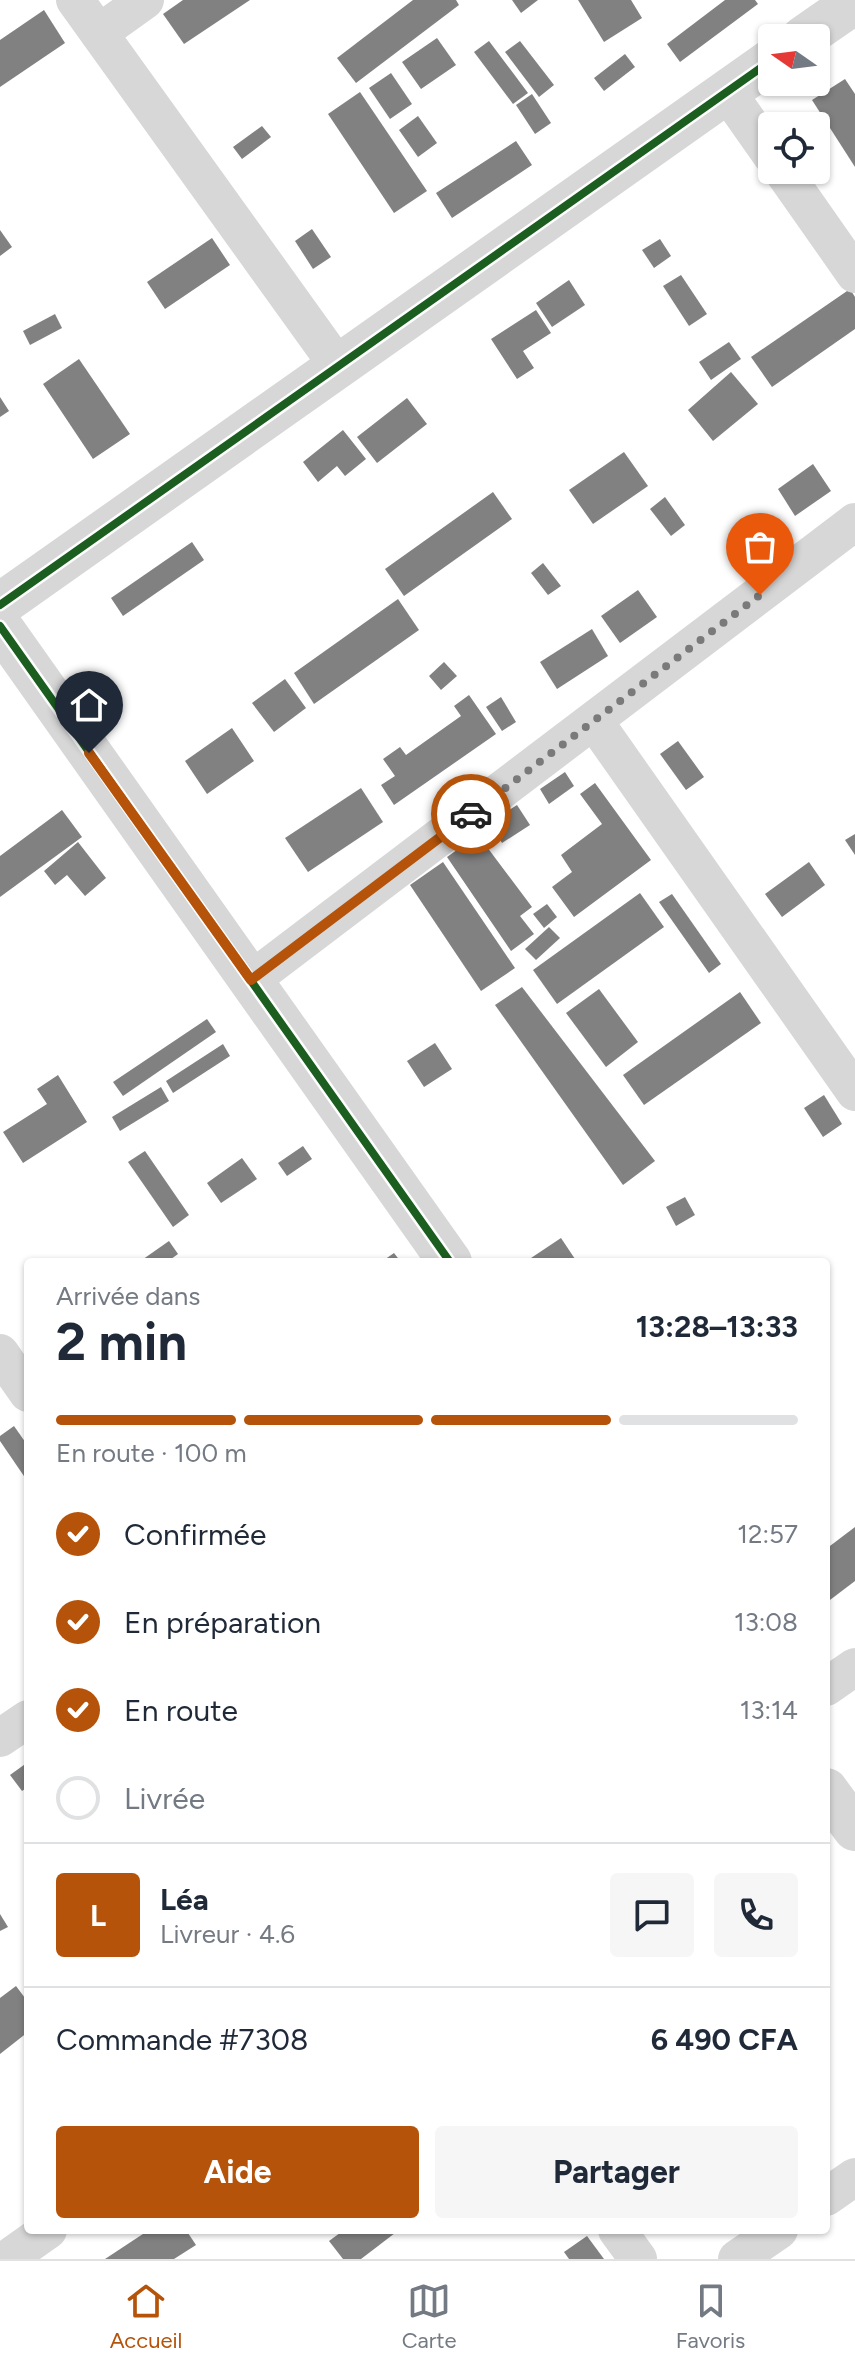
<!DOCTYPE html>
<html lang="fr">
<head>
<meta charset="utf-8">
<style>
  body { margin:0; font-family:Figtree,sans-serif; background:#f6f6f7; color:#1f2937; height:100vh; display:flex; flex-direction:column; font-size:30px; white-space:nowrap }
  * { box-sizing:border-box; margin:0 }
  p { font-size:26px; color:#747a83 }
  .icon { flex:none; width:44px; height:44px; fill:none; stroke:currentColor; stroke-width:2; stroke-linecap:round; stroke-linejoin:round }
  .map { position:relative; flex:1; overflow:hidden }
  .side { position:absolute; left:24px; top:1258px; width:806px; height:976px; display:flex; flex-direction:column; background:#fff; border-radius:8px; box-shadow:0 2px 6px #0004 }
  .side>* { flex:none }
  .needle { width:52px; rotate:284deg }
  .controls { position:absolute; left:758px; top:24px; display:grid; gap:16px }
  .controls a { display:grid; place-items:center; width:72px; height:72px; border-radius:8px; background:#fff; box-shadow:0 2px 6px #0004; font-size:40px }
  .pin { position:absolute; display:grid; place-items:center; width:68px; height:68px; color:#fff; margin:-82px -34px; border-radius:50% 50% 50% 0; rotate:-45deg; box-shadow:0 0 8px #0007 }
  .pin .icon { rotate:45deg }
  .courier { position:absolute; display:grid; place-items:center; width:80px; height:80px; margin:-40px; border:6px solid #b45309; border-radius:50%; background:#fff; color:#222; box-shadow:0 2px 10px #0007 }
  .headline em { font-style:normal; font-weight:700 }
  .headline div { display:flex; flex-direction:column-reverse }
  .headline { display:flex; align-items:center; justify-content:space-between; height:136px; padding:0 32px }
  h1 { font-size:52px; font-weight:700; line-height:60px }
  .bar { display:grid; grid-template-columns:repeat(4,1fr); gap:12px 8px; align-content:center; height:96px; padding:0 32px }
  .bar i { height:10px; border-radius:6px; background:#e0e1e3 }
  .bar .active { background:#b45309 }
  .bar p { grid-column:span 4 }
  .line { display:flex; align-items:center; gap:20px; padding:0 32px; border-top:2px solid #e0e1e3 }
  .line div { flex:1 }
  .round { display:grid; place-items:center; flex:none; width:84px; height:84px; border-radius:8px; background:#f6f6f7 }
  ol { padding:0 32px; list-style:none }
  li { display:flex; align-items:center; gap:24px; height:88px }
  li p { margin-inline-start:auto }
  li .icon { padding:8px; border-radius:50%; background:#b45309; color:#fff; stroke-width:4 }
  li:last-child { color:#747a83 }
  li i { width:44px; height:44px; border:4px solid #e0e1e3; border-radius:50% }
  .action { display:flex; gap:16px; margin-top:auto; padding:16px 32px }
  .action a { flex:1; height:92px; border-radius:8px; background:#b45309; color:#fff; font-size:32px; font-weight:700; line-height:92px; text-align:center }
  .action a+a { background:#f6f6f7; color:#1f2937 }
  .tabs { display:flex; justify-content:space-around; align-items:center; height:112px; border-top:2px solid #e0e1e3; background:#fff; font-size:22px; color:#747a83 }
  .tabs a { display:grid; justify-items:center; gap:4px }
  .tabs .active { color:#b45309 }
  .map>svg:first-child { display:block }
  .building { fill:#818181 }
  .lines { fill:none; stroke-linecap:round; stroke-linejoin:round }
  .minor { stroke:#d7d7d7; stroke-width:38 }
  .tertiary { stroke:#d7d7d7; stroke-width:44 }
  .cycleway-casing { stroke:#fff; stroke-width:13 }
  .cycleway { stroke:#1b5e20; stroke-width:8 }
  .done { stroke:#7a7a7a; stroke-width:8; stroke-dasharray:0 14.4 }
  .route { stroke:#b45309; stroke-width:10 }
</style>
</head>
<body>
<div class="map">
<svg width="855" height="2259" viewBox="0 0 855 2259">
  <rect width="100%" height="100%" fill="#fff"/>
  <g class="building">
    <path d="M 183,0 L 250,0 L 184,44 L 163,14 Z"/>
    <path d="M 413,0 L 456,0 L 459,5 L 356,83 L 337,58 Z"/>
    <path d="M 512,0 L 538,0 L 521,13 Z"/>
    <path d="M 578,0 L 631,0 L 642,18 L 604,42 Z"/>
    <path d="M 725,0 L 755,0 L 758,4 L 680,62 L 667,44 Z"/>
    <path d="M 44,10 L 65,43 L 0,87 L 0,40 Z"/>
    <path d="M 437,38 L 456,65 L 421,89 L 402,62 Z"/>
    <path d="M 489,41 L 528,93 L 513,104 L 474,52 Z"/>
    <path d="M 520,41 L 554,85 L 539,97 L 505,52 Z"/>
    <path d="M 625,54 L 635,67 L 604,91 L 594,78 Z"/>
    <path d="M 391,73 L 412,104 L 390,119 L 369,88 Z"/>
    <path d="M 845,79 L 855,94 L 855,167 L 812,100 Z"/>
    <path d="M 360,92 L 427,191 L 394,213 L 328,114 Z"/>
    <path d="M 532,94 L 551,123 L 535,134 L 516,105 Z"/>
    <path d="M 418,116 L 437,143 L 418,157 L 399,130 Z"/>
    <path d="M 262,126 L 271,137 L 242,159 L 233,147 Z"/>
    <path d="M 516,141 L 532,165 L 452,218 L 436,193 Z"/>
    <path d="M 312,229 L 331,257 L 313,269 L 295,241 Z"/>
    <path d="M 0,230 L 12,247 L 0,256 Z"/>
    <path d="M 212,238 L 230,265 L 165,309 L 147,282 Z"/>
    <path d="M 660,239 L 671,256 L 654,268 L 642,250 Z"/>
    <path d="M 681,275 L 707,314 L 689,326 L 663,286 Z"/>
    <path d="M 569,280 L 585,305 L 552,327 L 536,303 Z"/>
    <path d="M 850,289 L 855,297 L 855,329 L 772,387 L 751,357 Z"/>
    <path d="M 536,310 L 551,333 L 523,351 L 534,368 L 517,379 L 491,339 Z"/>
    <path d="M 55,314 L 62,328 L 30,345 L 23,331 Z"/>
    <path d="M 729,342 L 741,359 L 711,380 L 699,362 Z"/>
    <path d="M 79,359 L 130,434 L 93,459 L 43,384 Z"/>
    <path d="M 731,372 L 758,404 L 713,441 L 688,410 Z"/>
    <path d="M 0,397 L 9,411 L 0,417 Z"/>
    <path d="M 407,398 L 427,424 L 377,463 L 357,437 Z"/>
    <path d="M 343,430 L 366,459 L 345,476 L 337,466 L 318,482 L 303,462 Z"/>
    <path d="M 624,452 L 648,486 L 593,524 L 569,490 Z"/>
    <path d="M 813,464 L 831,491 L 795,516 L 778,489 Z"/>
    <path d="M 493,492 L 512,519 L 404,596 L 385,569 Z"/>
    <path d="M 665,497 L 685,525 L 671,536 L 650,509 Z"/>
    <path d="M 192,542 L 204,560 L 123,616 L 111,598 Z"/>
    <path d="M 543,563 L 561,586 L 548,595 L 531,573 Z"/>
    <path d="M 638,590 L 657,617 L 620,643 L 601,616 Z"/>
    <path d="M 398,599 L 419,630 L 314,704 L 294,673 Z"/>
    <path d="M 592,629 L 608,656 L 557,689 L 540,662 Z"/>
    <path d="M 444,662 L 457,676 L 441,690 L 429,676 Z"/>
    <path d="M 285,679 L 306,708 L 274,732 L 252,703 Z"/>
    <path d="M 469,695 L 496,734 L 394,805 L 381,785 L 395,776 L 383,759 L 400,747 L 406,755 L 461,716 L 454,706 Z"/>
    <path d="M 501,697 L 516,722 L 502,731 L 486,707 Z"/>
    <path d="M 232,728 L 254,761 L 207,794 L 185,761 Z"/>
    <path d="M 678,741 L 704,777 L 686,790 L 660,754 Z"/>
    <path d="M 565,772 L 574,786 L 549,804 L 540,789 Z"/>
    <path d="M 595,783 L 651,860 L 574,917 L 552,887 L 572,872 L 561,855 L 602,824 L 580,794 Z"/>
    <path d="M 361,788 L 383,822 L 308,872 L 285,838 Z"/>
    <path d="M 517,805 L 530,825 L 502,843 L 489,823 Z"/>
    <path d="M 62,810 L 82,837 L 0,897 L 0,856 Z"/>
    <path d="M 855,834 L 855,855 L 845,840 Z"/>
    <path d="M 478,835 L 532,907 L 520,916 L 534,934 L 511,951 L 447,857 Z"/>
    <path d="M 78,842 L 106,878 L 85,896 L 67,875 L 55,885 L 44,871 Z"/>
    <path d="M 443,862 L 515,968 L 481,991 L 410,885 Z"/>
    <path d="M 809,862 L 825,885 L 782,917 L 765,894 Z"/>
    <path d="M 640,893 L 664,927 L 557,1004 L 533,970 Z"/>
    <path d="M 672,894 L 721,964 L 709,973 L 659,902 Z"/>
    <path d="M 547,904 L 557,917 L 544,928 L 533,914 Z"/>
    <path d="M 549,927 L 560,938 L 536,960 L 525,949 Z"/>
    <path d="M 522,987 L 655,1161 L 623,1185 L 495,1005 Z"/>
    <path d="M 599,989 L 638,1042 L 606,1067 L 566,1013 Z"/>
    <path d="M 740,992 L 761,1023 L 644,1105 L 623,1075 Z"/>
    <path d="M 207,1019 L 216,1032 L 123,1096 L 113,1082 Z"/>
    <path d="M 435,1043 L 452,1069 L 424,1087 L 407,1061 Z"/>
    <path d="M 223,1044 L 230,1056 L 173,1093 L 166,1081 Z"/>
    <path d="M 58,1075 L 87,1122 L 23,1163 L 3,1132 L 47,1104 L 37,1089 Z"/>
    <path d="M 161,1087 L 169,1101 L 120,1131 L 112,1117 Z"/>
    <path d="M 824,1095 L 842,1124 L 823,1137 L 804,1108 Z"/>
    <path d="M 303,1146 L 312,1159 L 287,1176 L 278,1163 Z"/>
    <path d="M 145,1151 L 189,1215 L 173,1227 L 128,1162 Z"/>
    <path d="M 242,1158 L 257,1179 L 221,1203 L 207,1183 Z"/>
    <path d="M 685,1197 L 695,1215 L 676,1226 L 666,1207 Z"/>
    <path d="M 561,1238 L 577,1262 L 529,1262 L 528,1260 Z"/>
    <path d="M 169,1241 L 178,1254 L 167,1262 L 139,1262 Z"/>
    <path d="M 394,1253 L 401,1262 L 381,1262 Z"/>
    <path d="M 14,1426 L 28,1446 L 28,1482 L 0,1441 L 0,1436 Z"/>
    <path d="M 855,1527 L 855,1581 L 826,1603 L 826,1549 Z"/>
    <path d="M 28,1762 L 28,1787 L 22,1791 L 10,1775 Z"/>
    <path d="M 0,1914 L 8,1927 L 0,1931 Z"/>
    <path d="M 16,1986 L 28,2002 L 28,2032 L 0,2054 L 0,1998 Z"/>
    <path d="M 149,2230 L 186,2230 L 196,2245 L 174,2259 L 105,2259 Z"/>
    <path d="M 344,2230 L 399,2230 L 361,2259 L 343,2259 L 329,2241 Z"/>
    <path d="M 587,2236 L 604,2259 L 569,2259 L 564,2252 Z"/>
  </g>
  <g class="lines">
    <g class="minor">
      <path d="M 75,0 L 338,366"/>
      <path d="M 99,33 L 145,0"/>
      <path d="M 727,92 L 772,156"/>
      <path d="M 782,170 L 855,274"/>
      <path d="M 594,721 L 855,1092"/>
      <path d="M 251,980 L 855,522"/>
      <path d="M 0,1353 L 28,1393"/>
      <path d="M 826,1687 L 855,1667"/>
      <path d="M 0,1738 L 28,1719"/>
      <path d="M 826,2197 L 855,2177"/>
      <path d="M 617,2230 L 638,2259"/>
      <path d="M 7,2259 L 48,2230"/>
      <path d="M 737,2259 L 779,2230"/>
    </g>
    <g class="tertiary">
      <path d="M 803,38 L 855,2"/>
      <path d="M 0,605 L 772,60"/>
      <path d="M 0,626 L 450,1262"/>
      <path d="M 826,1790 L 855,1829"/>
    </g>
    <defs>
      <g id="cycleway">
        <path d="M 0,605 L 772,60"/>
        <path d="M 0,626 L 450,1262"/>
      </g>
    </defs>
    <use href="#cycleway" class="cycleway-casing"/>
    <use href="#cycleway" class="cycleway"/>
  </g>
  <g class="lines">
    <path class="done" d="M 471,814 L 760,595"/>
    <path class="route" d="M 89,753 L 251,980 L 471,814"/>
  </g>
</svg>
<div class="controls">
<a><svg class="needle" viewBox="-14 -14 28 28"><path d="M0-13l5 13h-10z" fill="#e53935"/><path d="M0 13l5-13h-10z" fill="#747a83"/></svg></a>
<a><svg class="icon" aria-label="locate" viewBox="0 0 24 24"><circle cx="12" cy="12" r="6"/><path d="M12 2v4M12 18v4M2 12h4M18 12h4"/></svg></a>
</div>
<div class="pin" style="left:760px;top:595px;background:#ea580c"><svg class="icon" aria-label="bag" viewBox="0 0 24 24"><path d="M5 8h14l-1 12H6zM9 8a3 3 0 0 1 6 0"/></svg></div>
<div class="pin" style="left:89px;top:753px;background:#1f2937"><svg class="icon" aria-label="home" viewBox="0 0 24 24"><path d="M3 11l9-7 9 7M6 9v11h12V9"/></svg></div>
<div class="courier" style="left:471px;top:814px"><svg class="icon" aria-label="car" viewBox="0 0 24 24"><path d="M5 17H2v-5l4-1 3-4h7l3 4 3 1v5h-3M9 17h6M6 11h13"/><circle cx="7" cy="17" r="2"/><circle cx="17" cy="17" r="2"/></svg></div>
<section class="side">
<div class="headline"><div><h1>2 min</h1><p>Arrivée dans</p></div><em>13:28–13:33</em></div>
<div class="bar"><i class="active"></i><i class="active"></i><i class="active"></i><i></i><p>En route · 100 m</p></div>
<ol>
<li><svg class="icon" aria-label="check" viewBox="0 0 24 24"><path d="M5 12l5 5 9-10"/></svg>Confirmée<p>12:57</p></li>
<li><svg class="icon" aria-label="check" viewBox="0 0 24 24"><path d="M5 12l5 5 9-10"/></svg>En préparation<p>13:08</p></li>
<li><svg class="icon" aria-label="check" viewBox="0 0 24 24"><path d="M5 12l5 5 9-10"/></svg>En route<p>13:14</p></li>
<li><i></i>Livrée</li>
</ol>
<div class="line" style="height:144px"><b class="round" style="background:#b45309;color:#fff">L</b><div><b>Léa</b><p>Livreur · 4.6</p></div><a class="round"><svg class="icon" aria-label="chat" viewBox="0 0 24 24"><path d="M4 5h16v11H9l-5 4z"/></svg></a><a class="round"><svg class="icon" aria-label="phone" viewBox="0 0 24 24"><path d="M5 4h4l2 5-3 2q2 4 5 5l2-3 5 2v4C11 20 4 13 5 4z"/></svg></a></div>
<div class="line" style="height:104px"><div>Commande #7308</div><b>6 490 CFA</b></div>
<div class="action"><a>Aide</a><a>Partager</a></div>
</section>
</div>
<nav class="tabs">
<a class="active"><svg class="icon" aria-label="home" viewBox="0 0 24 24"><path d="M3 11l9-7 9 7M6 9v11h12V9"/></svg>Accueil</a>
<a><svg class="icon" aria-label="map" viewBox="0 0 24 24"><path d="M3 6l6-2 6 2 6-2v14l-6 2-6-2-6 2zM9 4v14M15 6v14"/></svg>Carte</a>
<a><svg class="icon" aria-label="saved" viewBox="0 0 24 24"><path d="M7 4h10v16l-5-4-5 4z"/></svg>Favoris</a>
</nav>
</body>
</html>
